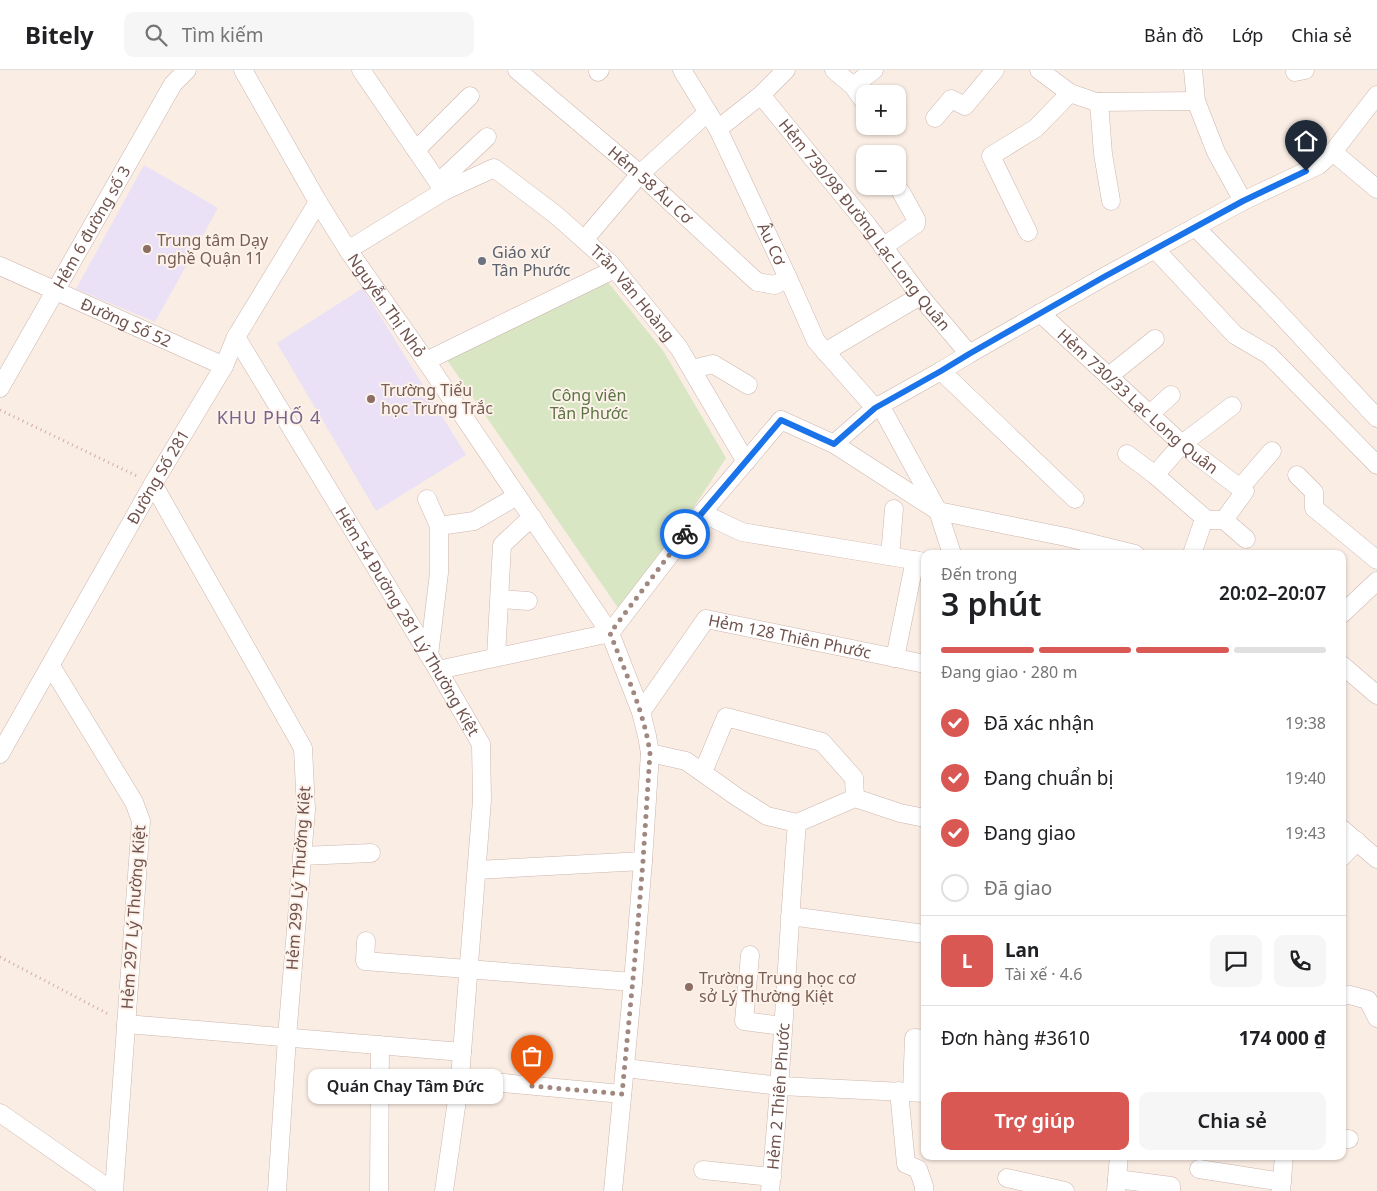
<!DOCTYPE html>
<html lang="vi">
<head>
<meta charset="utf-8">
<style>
  body { margin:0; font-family:"Noto Sans",sans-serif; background:#f6f6f6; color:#202124; height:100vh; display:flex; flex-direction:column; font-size:19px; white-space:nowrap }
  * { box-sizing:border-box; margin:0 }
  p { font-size:16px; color:#757577 }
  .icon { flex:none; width:28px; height:28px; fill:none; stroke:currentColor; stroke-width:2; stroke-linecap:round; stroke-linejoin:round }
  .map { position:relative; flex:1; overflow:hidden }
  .side { position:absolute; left:921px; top:480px; width:425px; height:610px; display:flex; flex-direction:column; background:#fff; border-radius:10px; box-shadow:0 1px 4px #0004 }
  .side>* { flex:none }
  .controls { position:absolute; left:856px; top:15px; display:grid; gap:10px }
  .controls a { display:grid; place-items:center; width:50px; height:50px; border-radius:10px; background:#fff; box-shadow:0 1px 4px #0004; font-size:25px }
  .pin { position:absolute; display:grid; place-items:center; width:42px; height:42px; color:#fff; margin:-51px -21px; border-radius:50% 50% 50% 0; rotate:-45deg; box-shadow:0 0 5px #0007 }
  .pin .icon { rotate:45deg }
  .courier { position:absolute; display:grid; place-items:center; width:50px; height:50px; margin:-25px; border:4px solid #1a73e8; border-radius:50%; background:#fff; color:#222; box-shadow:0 1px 6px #0007 }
  .bubble { position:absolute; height:35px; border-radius:10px; background:#fff; box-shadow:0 1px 4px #0004; font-size:16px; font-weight:600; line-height:35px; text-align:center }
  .overview em { font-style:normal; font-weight:600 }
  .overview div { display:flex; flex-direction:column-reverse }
  .overview { display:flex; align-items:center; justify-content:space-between; height:85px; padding:0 20px }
  h1 { font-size:32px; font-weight:600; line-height:38px }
  .bar { display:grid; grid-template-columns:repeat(4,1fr); gap:8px 5px; align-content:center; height:60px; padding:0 20px }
  .bar i { height:6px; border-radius:4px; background:#e0e0e0 }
  .bar .on { background:#da5853 }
  .bar p { grid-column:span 4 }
  .line { display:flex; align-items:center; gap:12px; padding:0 20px; border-top:1px solid #e0e0e0 }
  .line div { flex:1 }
  .round { display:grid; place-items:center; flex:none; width:52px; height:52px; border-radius:10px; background:#f6f6f6 }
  ol { padding:0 20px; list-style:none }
  li { display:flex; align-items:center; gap:15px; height:55px }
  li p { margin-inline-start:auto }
  li .icon { padding:5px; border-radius:50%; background:#da5853; color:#fff; stroke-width:4 }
  li:last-child { color:#757577 }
  li i { width:28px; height:28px; border:2px solid #e0e0e0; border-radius:50% }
  .action { display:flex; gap:10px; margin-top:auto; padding:10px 20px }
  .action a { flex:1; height:58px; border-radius:10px; background:#da5853; color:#fff; font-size:20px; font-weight:600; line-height:58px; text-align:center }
  .action a+a { background:#f6f6f6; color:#202124 }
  header { display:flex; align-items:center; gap:30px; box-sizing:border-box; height:70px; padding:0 25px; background:#fff; border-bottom:1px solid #e0e0e0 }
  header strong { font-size:24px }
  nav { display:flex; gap:28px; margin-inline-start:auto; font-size:18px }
  .search { width:350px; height:45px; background:#f6f6f6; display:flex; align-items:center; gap:12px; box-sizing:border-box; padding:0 18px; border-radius:10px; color:#757577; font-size:19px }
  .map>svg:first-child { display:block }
  .education { fill:#eae1f6 }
  .green { fill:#d8e6c4 }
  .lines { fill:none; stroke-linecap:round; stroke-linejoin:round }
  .minor-casing { stroke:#cdb6ae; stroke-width:19 }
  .path { stroke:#d2aba1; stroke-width:3; stroke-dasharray:1 4; stroke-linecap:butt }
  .minor { stroke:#fff; stroke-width:18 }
  .done { stroke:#a08881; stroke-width:5; stroke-dasharray:0 9 }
  .route { stroke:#1a73e8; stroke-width:6 }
  .education-dot { fill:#8d6e63; stroke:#fdf2ea; stroke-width:2 }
  .worship-dot { fill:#6b7280; stroke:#fdf2ea; stroke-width:2 }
  .labels { text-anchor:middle; stroke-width:4; stroke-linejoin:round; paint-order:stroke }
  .street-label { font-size:16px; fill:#70524c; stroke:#fdf2ea }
  .education-label { font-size:16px; fill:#785e54; stroke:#fdf2ea; text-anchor:start }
  .worship-label { font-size:16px; fill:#5b616d; stroke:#fdf2ea; text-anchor:start }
  .park-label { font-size:16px; fill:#5c7545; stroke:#fdf2ea }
  .neighbourhood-label { font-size:18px; letter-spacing:1px; fill:#78648c; stroke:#fdf2ea }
</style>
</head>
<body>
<header>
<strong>Bitely</strong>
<div class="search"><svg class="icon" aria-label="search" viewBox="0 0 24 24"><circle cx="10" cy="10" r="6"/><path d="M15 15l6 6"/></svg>Tìm kiếm</div>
<nav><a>Bản đồ</a><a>Lớp</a><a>Chia sẻ</a></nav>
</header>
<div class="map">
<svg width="1377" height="1121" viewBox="0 0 1377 1121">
  <rect width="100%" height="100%" fill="#faede4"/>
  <g class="education">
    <path d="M 144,95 L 218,138 L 155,252 L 76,219 Z"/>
    <path d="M 363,218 L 466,385 L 376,441 L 277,273 Z"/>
  </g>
  <path class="green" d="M 607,211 L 664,282 L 726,388 L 623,545 L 445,287 Z"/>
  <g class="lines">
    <defs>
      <g id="minor">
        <path id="s1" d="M 243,0 L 318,132 L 348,180 L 426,291 L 610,563 L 641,642 L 647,666 L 650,683 L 643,791 L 633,912 L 613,1121"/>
        <path d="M 361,0 L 444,121"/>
        <path id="s2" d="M 517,0 L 640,104 L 757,212 L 775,215 L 788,208"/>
        <path id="s3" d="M 682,0 L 718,59 L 788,208 L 816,271 L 875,338"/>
        <path d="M 834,0 L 853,16 L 865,33"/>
        <path d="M 1039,0 L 1070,23 L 1096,32 L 1196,31"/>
        <path d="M 1193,0 L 1196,31 L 1216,82 L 1243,131"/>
        <path d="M 598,2 L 600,0"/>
        <path d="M 1295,2 L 1305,0"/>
        <path d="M 853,16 L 874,0"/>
        <path id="s4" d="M 761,25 L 868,156 L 920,226 L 969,284"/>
        <path d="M 1099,32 L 1103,84 L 1111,131"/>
        <path d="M 935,48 L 951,29 L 965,36 L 995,0"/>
        <path d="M 718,59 L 761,25 L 786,0"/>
        <path d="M 416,80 L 470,26"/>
        <path d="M 1333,82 L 1377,25"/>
        <path d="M 438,113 L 487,67"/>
        <path d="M 1195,157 L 1268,231 L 1377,348"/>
        <path d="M 1028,162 L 991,86 L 1036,58 L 1070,23"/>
        <path d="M 584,170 L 640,104 L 708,42"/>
        <path d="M 883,177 L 916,154 L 916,149 L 901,122"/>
        <path d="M 1155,179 L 1235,265 L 1269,285 L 1377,395"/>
        <path id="s5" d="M 348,180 L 444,121 L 494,98 L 556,145 L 610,193 L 679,278 L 746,392"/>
        <path id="s6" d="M 0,196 L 224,296"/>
        <path id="s7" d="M 1040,243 L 1182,374 L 1240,418"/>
        <path id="s8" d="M 236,267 L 438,600 L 481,674 L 482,730 L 462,982 L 460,1009 L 444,1121"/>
        <path d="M 825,282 L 920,226"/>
        <path d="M 426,291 L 615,199"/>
        <path d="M 692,299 L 713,294 L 748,315"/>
        <path d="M 941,301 L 1075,429"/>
        <path d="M 1109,306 L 1155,269"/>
        <path id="s9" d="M 0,318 L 173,14 L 187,0"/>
        <path d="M 880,335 L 938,441 L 952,484"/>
        <path d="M 1150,344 L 1171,325"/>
        <path d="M 834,374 L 875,338 L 941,301 L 969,284 L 1102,208 L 1243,131 L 1319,95 L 1333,82 L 1377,119"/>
        <path d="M 1127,384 L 1155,405 L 1207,450 L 1224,450 L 1246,469"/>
        <path d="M 1155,405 L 1182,374 L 1232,336"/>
        <path d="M 1297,405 L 1314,422 L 1314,438 L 1377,490"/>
        <path d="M 153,414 L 303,678 L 306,740 L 287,967 L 277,1121"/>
        <path d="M 427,429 L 439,456 L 439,503 L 429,585"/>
        <path d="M 702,443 L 742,462 L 925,492"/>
        <path d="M 1224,450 L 1245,421 L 1240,418 L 1272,381"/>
        <path d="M 439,456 L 474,451 L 517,426"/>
        <path d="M 1192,484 L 1202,455 L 1207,450"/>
        <path d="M 890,486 L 894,439"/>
        <path d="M 500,529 L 528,531"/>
        <path d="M 1342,544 L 1377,511"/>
        <path d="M 610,563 L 702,443 L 781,350 L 834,374 L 938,441 L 1066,467 L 1135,484"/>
        <path d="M 496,587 L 502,475 L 532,447"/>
        <path d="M 895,588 L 915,490"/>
        <path d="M 1342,595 L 1377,625"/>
        <path d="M 51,596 L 134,732 L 141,751 L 114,1121"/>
        <path d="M 438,600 L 610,563"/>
        <path id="s10" d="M 641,642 L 706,549 L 925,594"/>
        <path d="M 650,683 L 686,691 L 737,727 L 767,746 L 797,753 L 855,728 L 900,743 L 925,748"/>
        <path id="s11" d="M 0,684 L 153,414 L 224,296 L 236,267 L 318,132"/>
        <path d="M 703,702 L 726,647 L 822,672 L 854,708 L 855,728"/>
        <path d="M 1342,759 L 1377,789"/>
        <path d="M 302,786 L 371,783"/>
        <path d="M 1342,787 L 1357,771"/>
        <path d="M 477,800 L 643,791"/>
        <path d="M 790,846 L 925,864"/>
        <path d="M 366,871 L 365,891 L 633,912"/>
        <path d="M 750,885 L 744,951 L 783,956"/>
        <path d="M 1342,926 L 1350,925 L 1368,930 L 1377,948"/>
        <path d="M 126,954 L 462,982"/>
        <path d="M 625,998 L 780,1016 L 925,1023"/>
        <path d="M 460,1009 L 622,1024"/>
        <path d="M 899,1021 L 906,1094 L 918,1099 L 924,1116 L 924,1121"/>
        <path d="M 912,1022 L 914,968 L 925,969"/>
        <path d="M 0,1043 L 112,1121"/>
        <path d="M 1342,1069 L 1349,1069"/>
        <path d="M 1199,1099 L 1282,1112"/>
        <path d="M 703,1100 L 772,1107"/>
        <path d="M 1007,1108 L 1065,1121"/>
        <path d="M 1117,1109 L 1171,1116 L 1171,1121"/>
        <path d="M 379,1121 L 380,975"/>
        <path id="s12" d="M 770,1121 C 783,999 787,876 797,753"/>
        <path d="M 1116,1121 L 1119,1086"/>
        <path d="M 1281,1121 L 1284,1086"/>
      </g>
    </defs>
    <use href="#minor" class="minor-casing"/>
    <g class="path">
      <path d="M 0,340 L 139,407"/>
      <path d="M 0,887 L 110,945"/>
    </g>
    <use href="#minor" class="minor"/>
  </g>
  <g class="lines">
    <path class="done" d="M 532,1016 L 622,1024 L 636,877 L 643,791 L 650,683 C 644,641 625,602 610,563 L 685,464"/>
    <path class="route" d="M 685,464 L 702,443 L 781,350 L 834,374 L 875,338 L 941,301 L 969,284 L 1102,208 L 1243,131 L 1306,101"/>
  </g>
  <g class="education-dot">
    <circle cx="147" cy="179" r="5"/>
    <circle cx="371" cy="329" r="5"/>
    <circle cx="689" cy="917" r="5"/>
  </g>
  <circle class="worship-dot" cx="482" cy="191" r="5"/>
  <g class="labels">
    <g class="street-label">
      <text dy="6" stroke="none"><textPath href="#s2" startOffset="176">Hẻm 58 Âu Cơ</textPath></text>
      <text dy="6" stroke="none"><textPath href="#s4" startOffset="166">Hẻm 730/98 Đường Lạc Long Quân</textPath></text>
      <text dy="6" stroke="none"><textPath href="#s9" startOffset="185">Hẻm 6 đường số 3</textPath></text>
      <text dy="6" stroke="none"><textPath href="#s3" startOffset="196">Âu Cơ</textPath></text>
      <text dy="6" stroke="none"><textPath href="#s5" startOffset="355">Trần Văn Hoàng</textPath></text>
      <text dy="6" stroke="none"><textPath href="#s1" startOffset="276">Nguyễn Thị Nhỏ</textPath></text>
      <text dy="6" stroke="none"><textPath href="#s6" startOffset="138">Đường Số 52</textPath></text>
      <text dy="6" stroke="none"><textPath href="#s7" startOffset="132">Hẻm 730/33 Lạc Long Quân</textPath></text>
      <text dy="6" stroke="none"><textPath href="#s11" startOffset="319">Đường Số 281</textPath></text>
      <text dy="6" stroke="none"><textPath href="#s8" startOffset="332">Hẻm 54 Đường 281 Lý Thường Kiệt</textPath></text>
      <text dy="6" stroke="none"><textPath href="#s10" startOffset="199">Hẻm 128 Thiên Phước</textPath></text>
      <text transform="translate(298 808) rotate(-86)" y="6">Hẻm 299 Lý Thường Kiệt</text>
      <text transform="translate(133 847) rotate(-86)" y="6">Hẻm 297 Lý Thường Kiệt</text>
      <text dy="6" stroke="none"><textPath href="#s12" startOffset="95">Hẻm 2 Thiên Phước</textPath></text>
    </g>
    <g class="education-label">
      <text x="157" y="176">Trung tâm Dạy<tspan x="157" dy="18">nghề Quận 11</tspan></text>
      <text x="381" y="326">Trường Tiểu<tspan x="381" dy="18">học Trưng Trắc</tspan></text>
      <text x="699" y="914">Trường Trung học cơ<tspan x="699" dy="18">sở Lý Thường Kiệt</tspan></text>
    </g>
    <g class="worship-label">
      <text x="492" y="188">Giáo xứ<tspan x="492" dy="18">Tân Phước</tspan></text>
    </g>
    <g class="park-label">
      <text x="589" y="331">Công viên<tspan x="589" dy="18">Tân Phước</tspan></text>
    </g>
    <g class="neighbourhood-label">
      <text x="269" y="354">KHU PHỐ 4</text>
    </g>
  </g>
</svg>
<div class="controls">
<a>+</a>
<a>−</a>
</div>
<div class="pin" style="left:532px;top:1016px;background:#ea580c"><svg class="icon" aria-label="bag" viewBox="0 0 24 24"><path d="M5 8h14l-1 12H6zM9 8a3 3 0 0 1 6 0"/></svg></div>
<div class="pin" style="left:1306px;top:101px;background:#1f2937"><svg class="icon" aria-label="home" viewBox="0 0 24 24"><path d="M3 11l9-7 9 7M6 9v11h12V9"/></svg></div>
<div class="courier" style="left:685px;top:464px"><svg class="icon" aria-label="bike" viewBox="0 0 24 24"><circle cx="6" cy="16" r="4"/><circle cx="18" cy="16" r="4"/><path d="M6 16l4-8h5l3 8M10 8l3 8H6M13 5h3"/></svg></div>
<div class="bubble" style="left:308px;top:999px;width:195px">Quán Chay Tâm Đức</div>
<section class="side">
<div class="overview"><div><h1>3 phút</h1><p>Đến trong</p></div><em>20:02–20:07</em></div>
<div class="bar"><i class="on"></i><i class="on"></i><i class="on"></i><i></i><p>Đang giao · 280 m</p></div>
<ol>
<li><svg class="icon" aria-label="check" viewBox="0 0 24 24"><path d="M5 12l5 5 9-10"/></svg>Đã xác nhận<p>19:38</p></li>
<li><svg class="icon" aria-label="check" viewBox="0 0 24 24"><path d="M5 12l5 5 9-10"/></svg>Đang chuẩn bị<p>19:40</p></li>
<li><svg class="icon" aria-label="check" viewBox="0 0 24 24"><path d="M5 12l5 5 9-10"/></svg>Đang giao<p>19:43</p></li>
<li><i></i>Đã giao</li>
</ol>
<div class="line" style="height:90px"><b class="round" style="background:#da5853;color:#fff">L</b><div><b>Lan</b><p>Tài xế · 4.6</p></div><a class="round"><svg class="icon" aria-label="chat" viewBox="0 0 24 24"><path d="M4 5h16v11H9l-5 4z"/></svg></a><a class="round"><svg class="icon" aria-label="phone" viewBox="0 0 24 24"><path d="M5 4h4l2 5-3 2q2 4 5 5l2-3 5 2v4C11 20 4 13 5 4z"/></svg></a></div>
<div class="line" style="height:65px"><div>Đơn hàng #3610</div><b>174 000 ₫</b></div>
<div class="action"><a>Trợ giúp</a><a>Chia sẻ</a></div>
</section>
</div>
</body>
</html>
